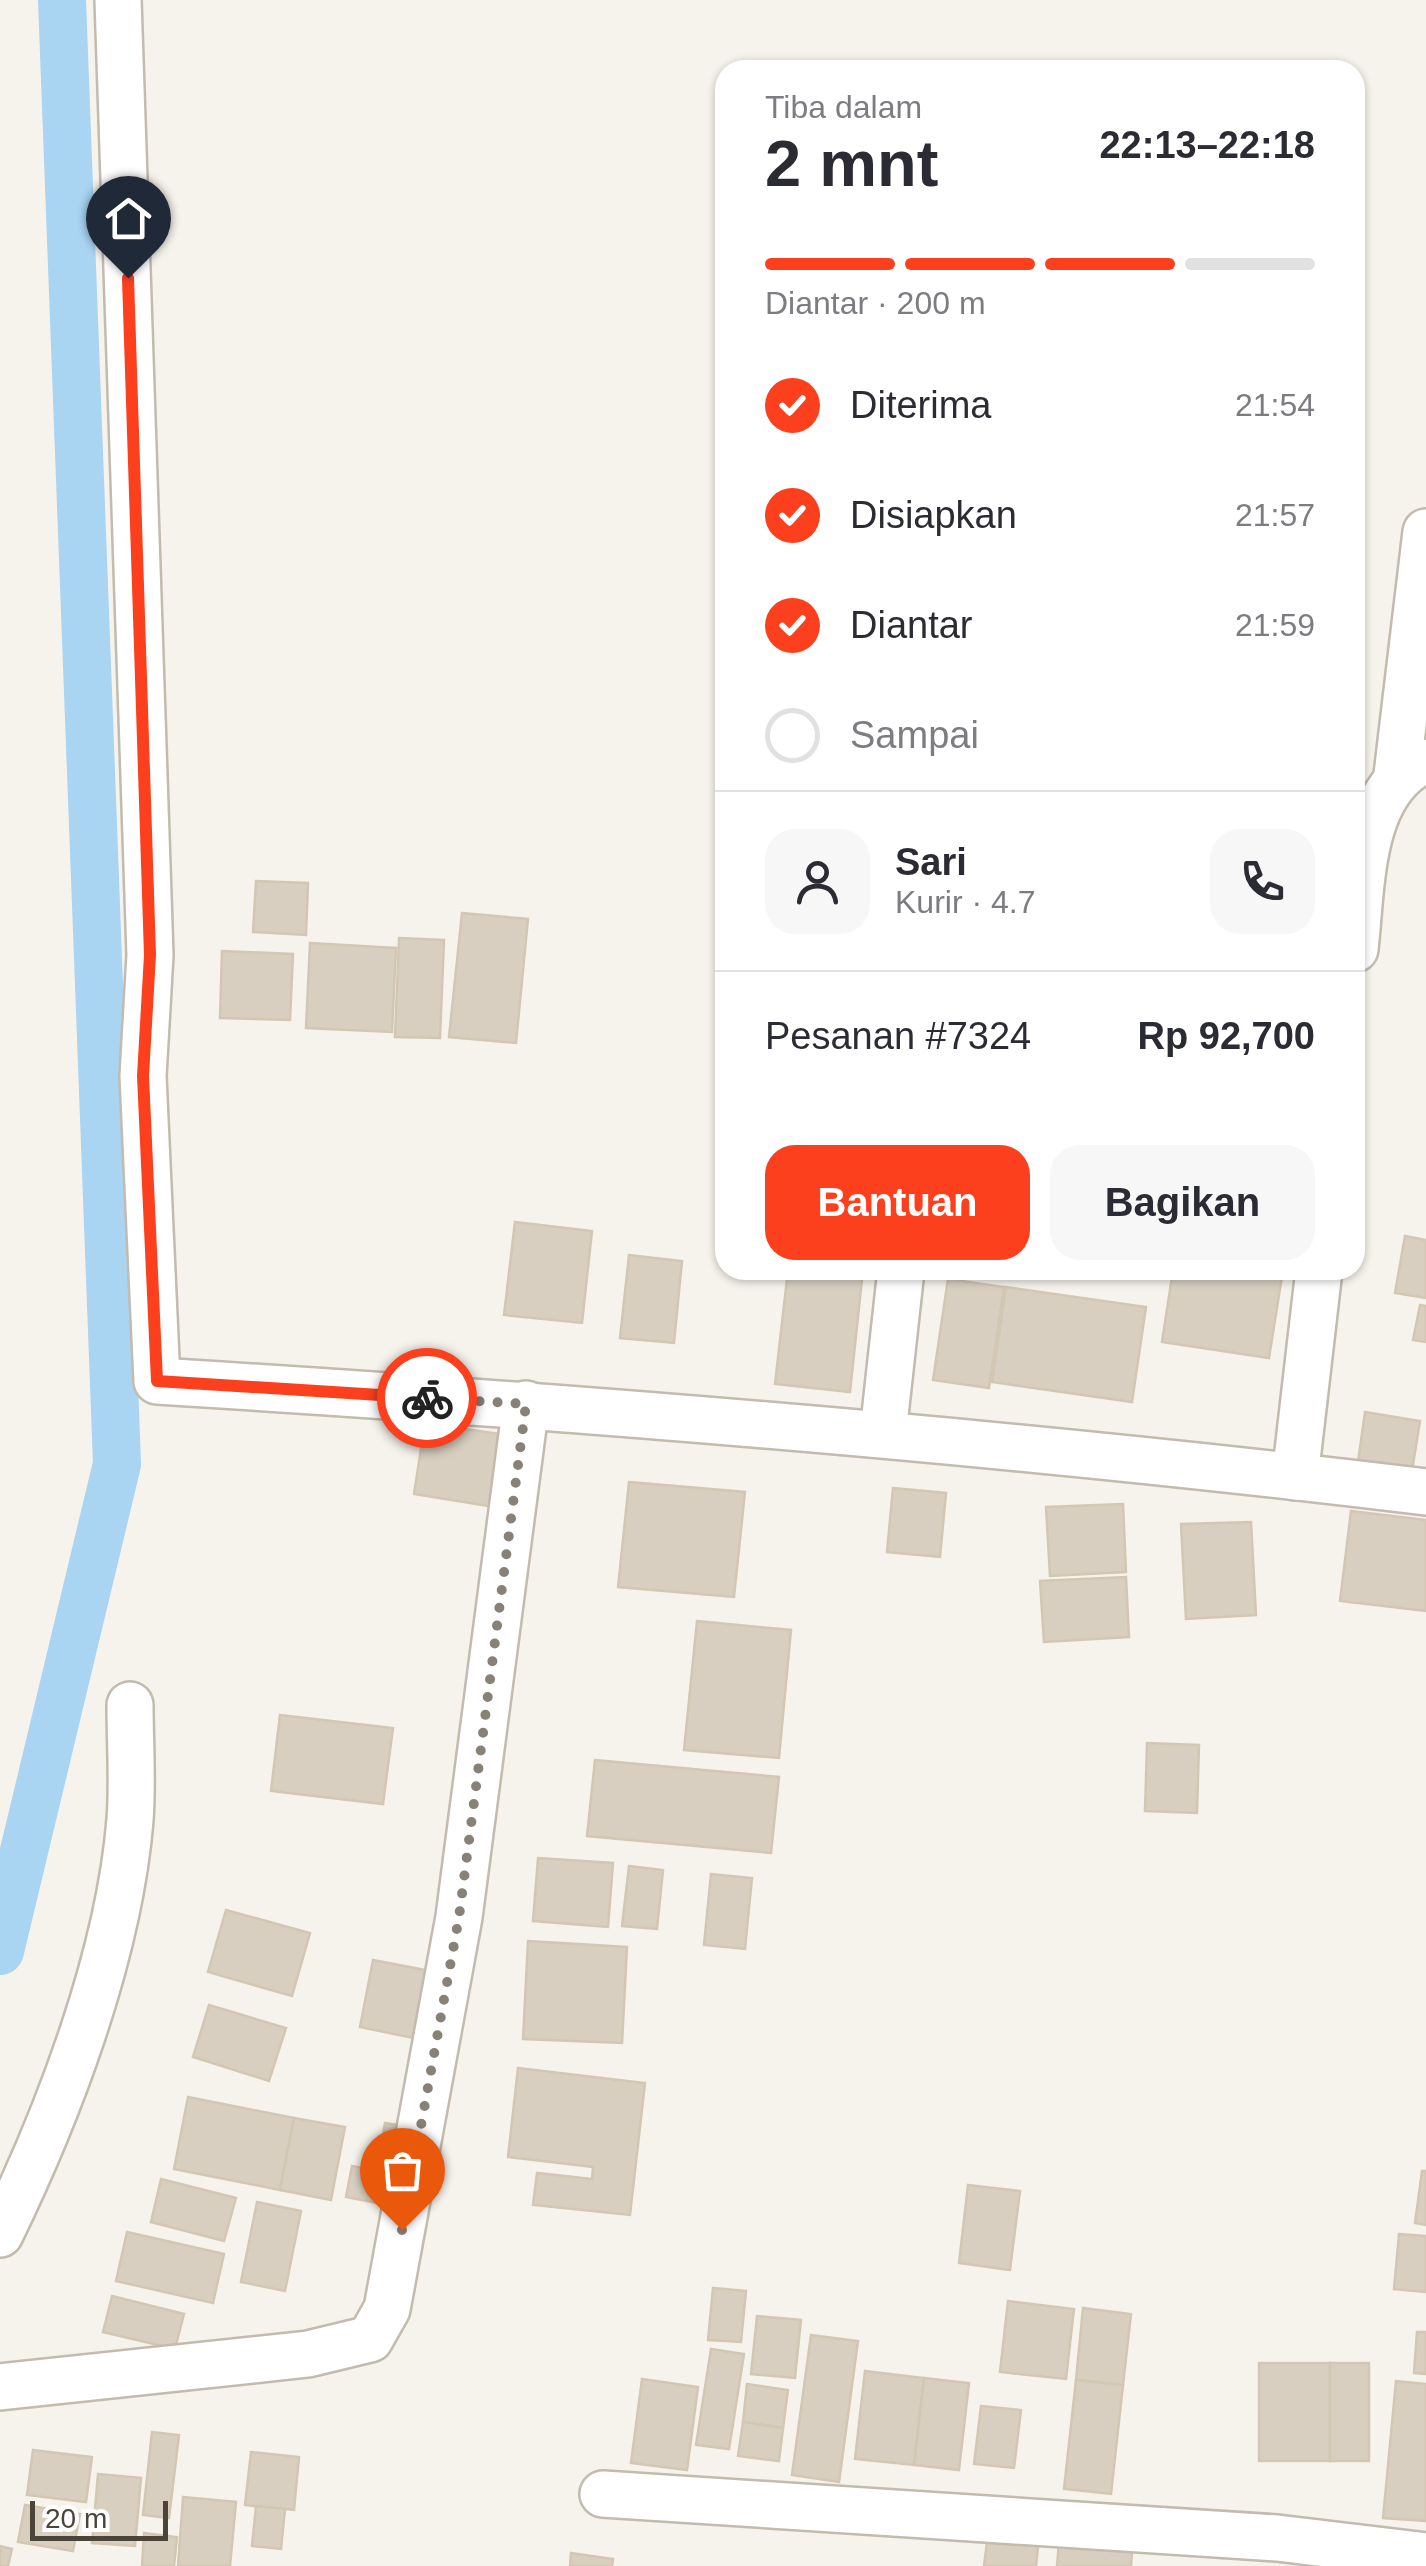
<!DOCTYPE html>
<html lang="id">
<head>
<meta charset="utf-8">
<style>
  body { margin:0; font-family:Helvetica,sans-serif; background:#f7f7f7; color:#2b2b33; height:100vh; display:flex; flex-direction:column; font-size:38px; white-space:nowrap }
  * { box-sizing:border-box; margin:0 }
  p { font-size:32px; color:#7c7c81 }
  .icon { flex:none; width:55px; height:55px; fill:none; stroke:currentColor; stroke-width:2; stroke-linecap:round; stroke-linejoin:round }
  .map { position:relative; flex:1; overflow:hidden }
  .details { position:absolute; left:715px; top:60px; width:650px; height:1220px; display:flex; flex-direction:column; background:#fff; border-radius:30px; box-shadow:0 2px 8px #0004 }
  .details>* { flex:none }
  .scale { position:absolute; left:30px; bottom:25px; width:138px; box-sizing:border-box; padding-left:10px; border:5px solid #4b4439; border-top:0; font-size:28px; line-height:35px; white-space:nowrap; color:#4b4439; -webkit-text-stroke:8px #fff; paint-order:stroke }
  .pin { position:absolute; display:grid; place-items:center; width:85px; height:85px; color:#fff; margin:-102px -42px; border-radius:50% 50% 50% 0; rotate:-45deg; box-shadow:0 0 10px #0007 }
  .pin .icon { rotate:45deg }
  .courier { position:absolute; display:grid; place-items:center; width:100px; height:100px; margin:-50px; border:8px solid #fc3f1d; border-radius:50%; background:#fff; color:#222; box-shadow:0 2px 12px #0007 }
  .headline em { font-style:normal; font-weight:600 }
  .headline div { display:flex; flex-direction:column-reverse }
  .headline { display:flex; align-items:center; justify-content:space-between; height:170px; padding:0 50px }
  h1 { font-size:65px; font-weight:600; line-height:75px }
  .bar { display:grid; grid-template-columns:repeat(4,1fr); gap:15px 10px; align-content:center; height:120px; padding:0 50px }
  .bar i { height:12px; border-radius:8px; background:#e1e1e2 }
  .bar .current { background:#fc3f1d }
  .bar p { grid-column:span 4 }
  .line { display:flex; align-items:center; gap:25px; padding:0 50px; border-top:2px solid #e1e1e2 }
  .line div { flex:1 }
  .round { display:grid; place-items:center; flex:none; width:105px; height:105px; border-radius:30px; background:#f7f7f7 }
  ol { padding:0 50px; list-style:none }
  li { display:flex; align-items:center; gap:30px; height:110px }
  li p { margin-inline-start:auto }
  li .icon { padding:10px; border-radius:50%; background:#fc3f1d; color:#fff; stroke-width:4 }
  li:last-child { color:#7c7c81 }
  li i { width:55px; height:55px; border:5px solid #e1e1e2; border-radius:50% }
  .button { display:flex; gap:20px; margin-top:auto; padding:20px 50px }
  .button a { flex:1; height:115px; border-radius:30px; background:#fc3f1d; color:#fff; font-size:40px; font-weight:600; line-height:115px; text-align:center }
  .button a+a { background:#f7f7f7; color:#2b2b33 }
  .map>svg:first-child { display:block }
  .lines { fill:none; stroke-linecap:round; stroke-linejoin:round }
  .canal { stroke:#a9d4f2; stroke-width:48 }
  .building { fill:#d8cfc1; stroke:#d3c7b4; stroke-width:2.5 }
  .street-casing { stroke:#c2bbae; stroke-width:50 }
  .street { stroke:#fff; stroke-width:45 }
  .done { stroke:#878178; stroke-width:10; stroke-dasharray:0 18 }
  .route { stroke:#fc3f1d; stroke-width:12 }
</style>
</head>
<body>
<div class="map">
<svg width="1426" height="2566" viewBox="0 0 1426 2566">
  <rect width="100%" height="100%" fill="#f6f3ec"/>
  <g class="lines">
    <path class="canal" d="M 0,1951 L 117,1464 L 62,0"/>
  </g>
  <g class="building">
    <path d="M 256,881 L 308,883 L 306,935 L 253,932 Z"/>
    <path d="M 462,913 L 528,919 L 516,1043 L 449,1037 Z"/>
    <path d="M 399,938 L 444,940 L 440,1038 L 395,1037 Z"/>
    <path d="M 310,943 L 396,948 L 392,1032 L 306,1028 Z"/>
    <path d="M 222,951 L 293,954 L 290,1020 L 220,1018 Z"/>
    <path d="M 515,1222 L 592,1231 L 582,1323 L 504,1315 Z"/>
    <path d="M 1405,1236 L 1426,1240 L 1426,1298 L 1395,1293 Z"/>
    <path d="M 629,1255 L 682,1261 L 674,1343 L 620,1338 Z"/>
    <path d="M 788,1270 L 863,1270 L 850,1392 L 775,1384 Z"/>
    <path d="M 1173,1270 L 1283,1270 L 1269,1358 L 1162,1342 Z"/>
    <path d="M 948,1279 L 1004,1287 L 989,1388 L 933,1380 Z"/>
    <path d="M 1006,1287 L 1146,1307 L 1132,1402 L 992,1382 Z"/>
    <path d="M 1420,1305 L 1426,1306 L 1426,1342 L 1413,1340 Z"/>
    <path d="M 1365,1412 L 1420,1421 L 1411,1477 L 1357,1469 Z"/>
    <path d="M 425,1423 L 513,1436 L 501,1508 L 414,1494 Z"/>
    <path d="M 629,1482 L 745,1492 L 734,1597 L 618,1587 Z"/>
    <path d="M 893,1488 L 946,1493 L 940,1557 L 887,1552 Z"/>
    <path d="M 1123,1504 L 1126,1572 L 1050,1576 L 1046,1507 Z"/>
    <path d="M 1351,1511 L 1426,1520 L 1426,1611 L 1340,1601 Z"/>
    <path d="M 1251,1522 L 1256,1615 L 1186,1619 L 1181,1524 Z"/>
    <path d="M 1126,1577 L 1129,1637 L 1044,1642 L 1040,1581 Z"/>
    <path d="M 697,1621 L 791,1630 L 779,1758 L 684,1750 Z"/>
    <path d="M 280,1715 L 393,1728 L 383,1804 L 271,1791 Z"/>
    <path d="M 1147,1743 L 1199,1745 L 1197,1813 L 1145,1811 Z"/>
    <path d="M 595,1760 L 779,1777 L 771,1853 L 587,1836 Z"/>
    <path d="M 538,1858 L 613,1863 L 608,1927 L 533,1921 Z"/>
    <path d="M 629,1866 L 663,1870 L 657,1929 L 622,1926 Z"/>
    <path d="M 711,1874 L 752,1878 L 745,1949 L 704,1945 Z"/>
    <path d="M 226,1910 L 310,1933 L 292,1996 L 208,1972 Z"/>
    <path d="M 528,1941 L 627,1947 L 622,2043 L 523,2039 Z"/>
    <path d="M 373,1960 L 441,1973 L 428,2041 L 360,2027 Z"/>
    <path d="M 209,2005 L 286,2028 L 269,2081 L 193,2057 Z"/>
    <path d="M 518,2068 L 645,2083 L 630,2215 L 533,2205 L 537,2173 L 592,2179 L 593,2167 L 508,2157 Z"/>
    <path d="M 188,2097 L 294,2118 L 280,2190 L 174,2169 Z"/>
    <path d="M 294,2118 L 345,2127 L 331,2200 L 280,2190 Z"/>
    <path d="M 385,2123 L 430,2130 L 424,2170 L 378,2163 Z"/>
    <path d="M 352,2166 L 430,2180 L 424,2212 L 346,2197 Z"/>
    <path d="M 1422,2171 L 1426,2171 L 1426,2225 L 1415,2223 Z"/>
    <path d="M 161,2179 L 236,2198 L 224,2241 L 151,2222 Z"/>
    <path d="M 968,2185 L 1020,2191 L 1010,2270 L 959,2263 Z"/>
    <path d="M 257,2202 L 301,2211 L 285,2291 L 241,2282 Z"/>
    <path d="M 127,2232 L 224,2254 L 213,2303 L 116,2281 Z"/>
    <path d="M 1399,2234 L 1426,2236 L 1426,2292 L 1394,2289 Z"/>
    <path d="M 713,2288 L 746,2291 L 741,2342 L 708,2340 Z"/>
    <path d="M 112,2296 L 184,2314 L 175,2349 L 103,2332 Z"/>
    <path d="M 1008,2301 L 1074,2309 L 1066,2379 L 1000,2372 Z"/>
    <path d="M 1083,2308 L 1131,2314 L 1123,2385 L 1076,2380 Z"/>
    <path d="M 757,2316 L 801,2320 L 795,2378 L 751,2374 Z"/>
    <path d="M 1417,2332 L 1426,2332 L 1426,2374 L 1414,2373 Z"/>
    <path d="M 811,2335 L 858,2341 L 839,2482 L 792,2475 Z"/>
    <path d="M 711,2349 L 744,2354 L 729,2449 L 696,2445 Z"/>
    <rect x="1259" y="2363" width="71" height="98"/>
    <rect x="1330" y="2363" width="39" height="98"/>
    <path d="M 865,2371 L 924,2378 L 914,2465 L 855,2459 Z"/>
    <path d="M 924,2378 L 969,2383 L 959,2470 L 914,2465 Z"/>
    <path d="M 642,2379 L 698,2387 L 687,2470 L 631,2463 Z"/>
    <path d="M 1076,2380 L 1123,2385 L 1111,2494 L 1064,2489 Z"/>
    <path d="M 1396,2381 L 1426,2384 L 1426,2521 L 1383,2518 Z"/>
    <path d="M 747,2384 L 788,2390 L 783,2428 L 743,2422 Z"/>
    <path d="M 981,2406 L 1021,2410 L 1014,2468 L 974,2464 Z"/>
    <path d="M 743,2422 L 783,2428 L 779,2461 L 738,2456 Z"/>
    <path d="M 152,2432 L 179,2435 L 169,2518 L 143,2515 Z"/>
    <path d="M 33,2450 L 92,2457 L 86,2502 L 27,2495 Z"/>
    <path d="M 251,2452 L 299,2457 L 294,2510 L 245,2505 Z"/>
    <path d="M 98,2474 L 141,2478 L 135,2546 L 92,2543 Z"/>
    <path d="M 183,2497 L 236,2502 L 230,2566 L 178,2566 Z"/>
    <path d="M 25,2505 L 80,2514 L 73,2551 L 18,2542 Z"/>
    <path d="M 256,2506 L 285,2509 L 281,2549 L 252,2546 Z"/>
    <path d="M 1060,2530 L 1133,2536 L 1131,2566 L 1057,2566 Z"/>
    <path d="M 144,2533 L 177,2537 L 174,2566 L 142,2566 Z"/>
    <path d="M 988,2534 L 1039,2538 L 1036,2566 L 984,2566 Z"/>
    <path d="M 0,2546 L 12,2549 L 8,2566 L 0,2566 Z"/>
    <path d="M 571,2553 L 613,2559 L 612,2566 L 570,2566 Z"/>
  </g>
  <g class="lines">
    <defs>
      <g id="street">
        <path d="M 118,0 L 150,955 L 143,1076 L 157,1381 C 582,1407 1004,1441 1426,1492"/>
        <path d="M 1397,775 L 1426,532"/>
        <path d="M 1355,949 C 1362,887 1359,794 1421,762"/>
        <path d="M 883,1433 L 901,1270"/>
        <path d="M 1295,1477 L 1319,1270"/>
        <path d="M 0,2234 C 59,2113 119,1955 130,1820 C 133,1782 130,1743 130,1705"/>
        <path d="M 0,2387 L 308,2354 L 370,2339 L 387,2309 L 459,1917 L 526,1404"/>
        <path d="M 603,2494 L 1277,2538 L 1426,2556"/>
      </g>
    </defs>
    <use href="#street" class="street-casing"/>
    <use href="#street" class="street"/>
  </g>
  <g class="lines">
    <path class="done" d="M 402,2230 L 459,1917 L 526,1404 L 427,1398"/>
    <path class="route" d="M 128,278 L 150,955 L 143,1076 L 157,1381 L 427,1398"/>
  </g>
</svg>
<div class="scale">20 m</div>
<div class="pin" style="left:402px;top:2230px;background:#ea580c"><svg class="icon" aria-label="bag" viewBox="0 0 24 24"><path d="M5 8h14l-1 12H6zM9 8a3 3 0 0 1 6 0"/></svg></div>
<div class="pin" style="left:128px;top:278px;background:#1f2937"><svg class="icon" aria-label="home" viewBox="0 0 24 24"><path d="M3 11l9-7 9 7M6 9v11h12V9"/></svg></div>
<div class="courier" style="left:427px;top:1398px"><svg class="icon" aria-label="bike" viewBox="0 0 24 24"><circle cx="6" cy="16" r="4"/><circle cx="18" cy="16" r="4"/><path d="M6 16l4-8h5l3 8M10 8l3 8H6M13 5h3"/></svg></div>
<section class="details">
<div class="headline"><div><h1>2 mnt</h1><p>Tiba dalam</p></div><em>22:13–22:18</em></div>
<div class="bar"><i class="current"></i><i class="current"></i><i class="current"></i><i></i><p>Diantar · 200 m</p></div>
<ol>
<li><svg class="icon" aria-label="check" viewBox="0 0 24 24"><path d="M5 12l5 5 9-10"/></svg>Diterima<p>21:54</p></li>
<li><svg class="icon" aria-label="check" viewBox="0 0 24 24"><path d="M5 12l5 5 9-10"/></svg>Disiapkan<p>21:57</p></li>
<li><svg class="icon" aria-label="check" viewBox="0 0 24 24"><path d="M5 12l5 5 9-10"/></svg>Diantar<p>21:59</p></li>
<li><i></i>Sampai</li>
</ol>
<div class="line" style="height:180px"><a class="round"><svg class="icon" aria-label="person" viewBox="0 0 24 24"><circle cx="12" cy="8" r="4"/><path d="M4 21q1-7 8-7t8 7"/></svg></a><div><b>Sari</b><p>Kurir · 4.7</p></div><a class="round"><svg class="icon" aria-label="phone" viewBox="0 0 24 24"><path d="M5 4h4l2 5-3 2q2 4 5 5l2-3 5 2v4C11 20 4 13 5 4z"/></svg></a></div>
<div class="line" style="height:130px"><div>Pesanan #7324</div><b>Rp 92,700</b></div>
<div class="button"><a>Bantuan</a><a>Bagikan</a></div>
</section>
</div>
</body>
</html>
